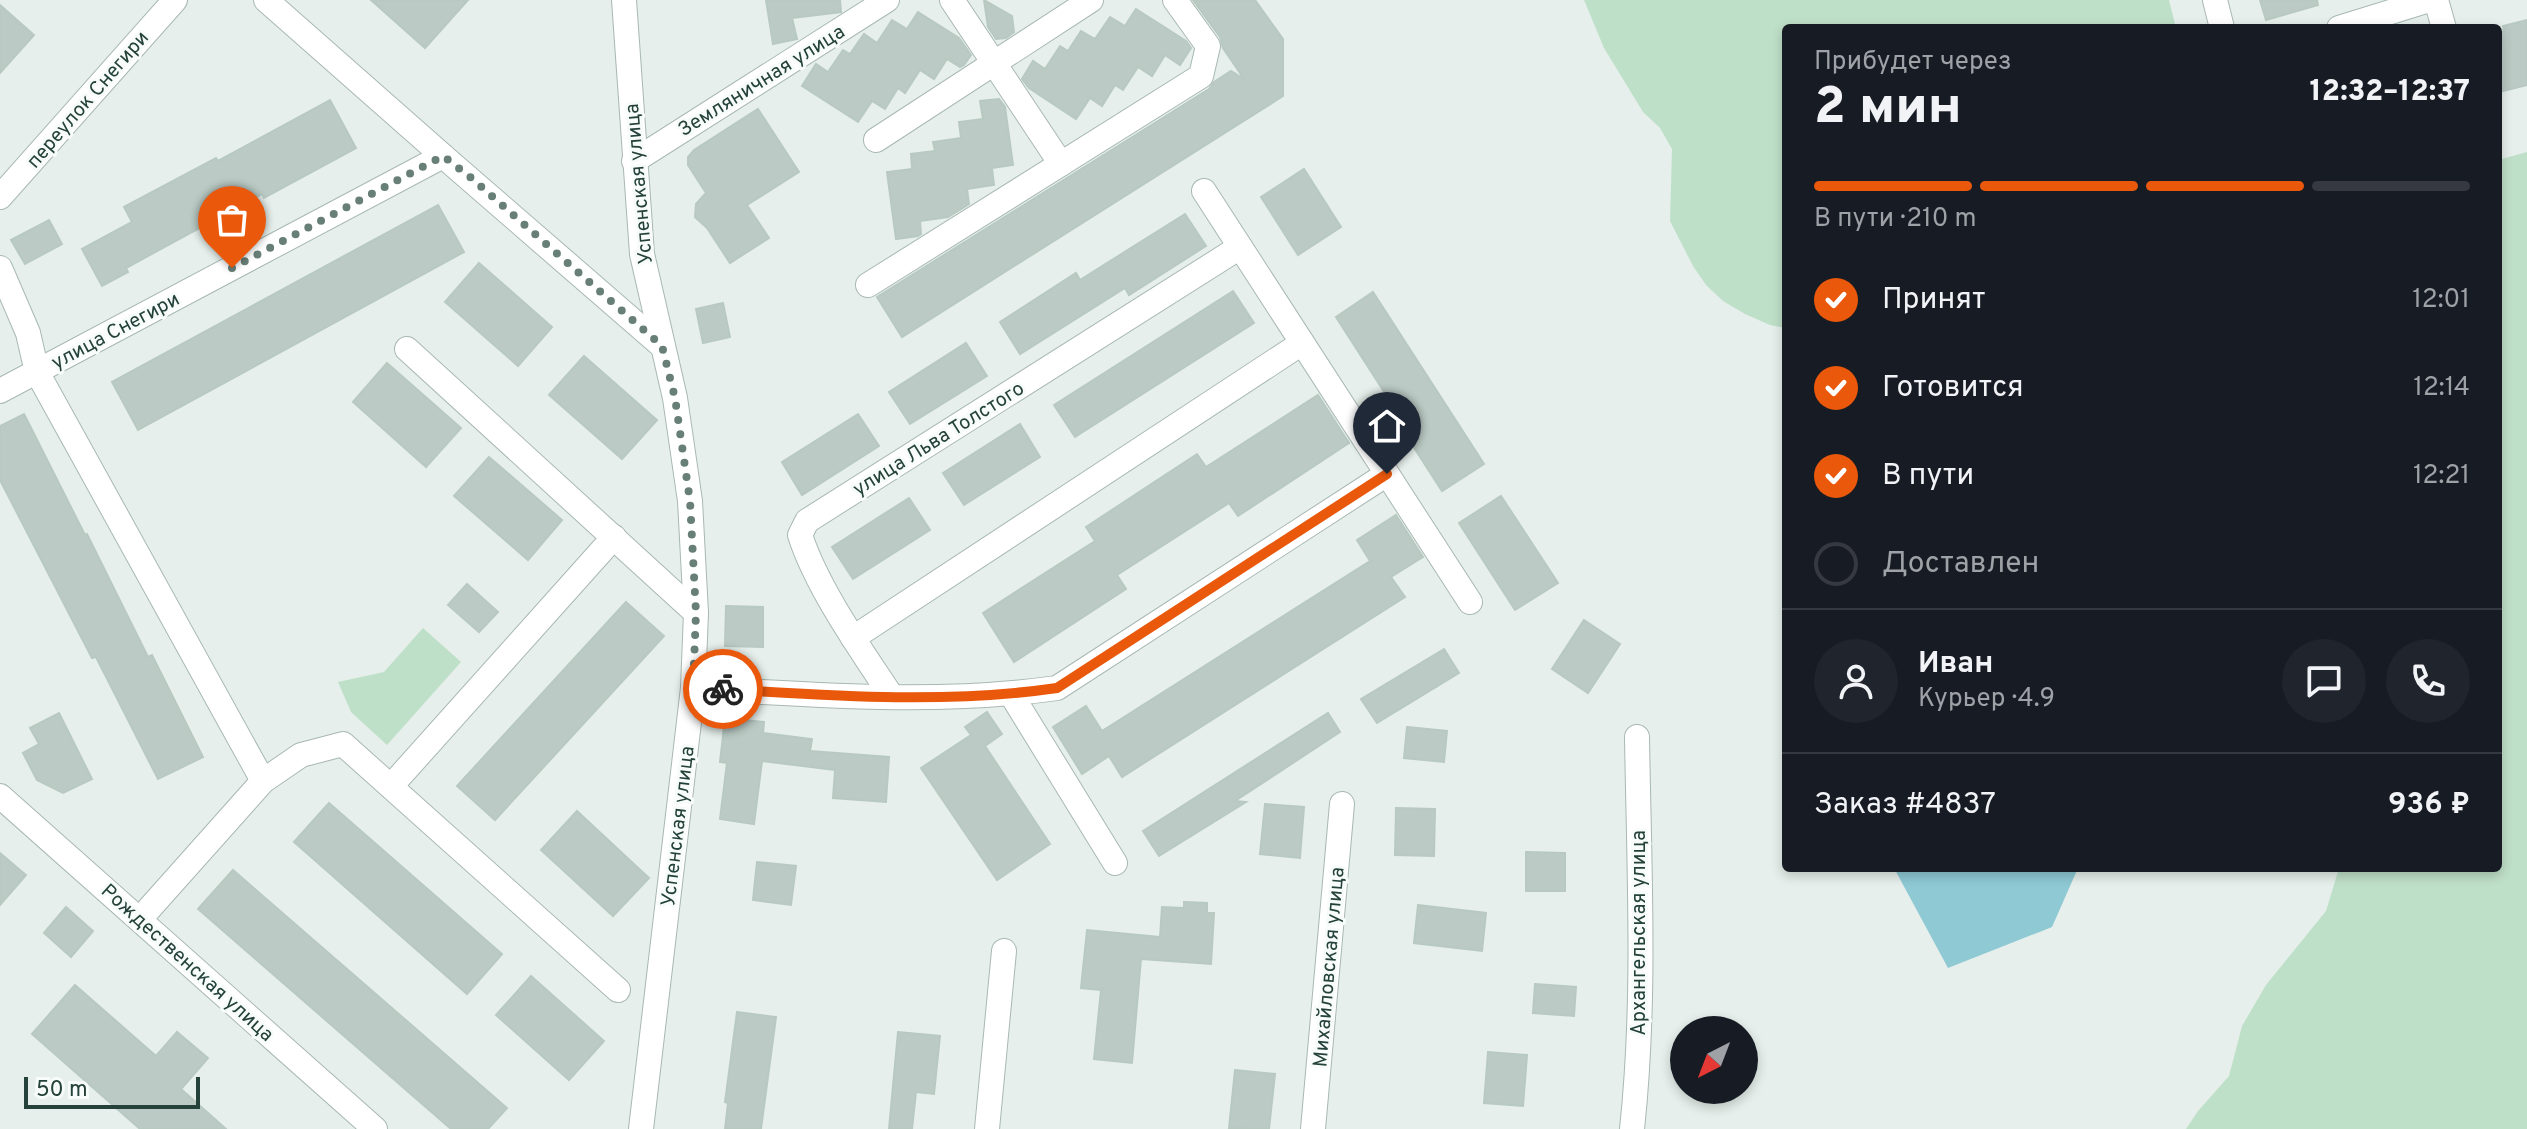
<!DOCTYPE html>
<html lang="ru">
<head>
<meta charset="utf-8">
<style>
  body { margin:0; font-family:Overpass,sans-serif; background:#20242c; color:#f1f3f6; height:100vh; display:flex; flex-direction:column; font-size:30px; white-space:nowrap }
  * { box-sizing:border-box; margin:0 }
  p { font-size:26px; color:#9ea1a6 }
  .icon { flex:none; width:44px; height:44px; fill:none; stroke:currentColor; stroke-width:2; stroke-linecap:round; stroke-linejoin:round }
  .map { position:relative; flex:1; overflow:hidden }
  .panel { position:absolute; left:1782px; top:24px; width:720px; height:848px; display:flex; flex-direction:column; background:#171b24; border-radius:8px; box-shadow:0 4px 12px #0003 }
  .panel>* { flex:none }
  .needle { width:52px; rotate:222deg }
  .fabs { position:absolute; left:1670px; top:1016px; display:grid; gap:16px }
  .fabs a { display:grid; place-items:center; width:88px; height:88px; border-radius:50%; background:#171b24; box-shadow:0 4px 12px #0003; font-size:40px }
  .scale { position:absolute; left:24px; bottom:20px; width:176px; box-sizing:border-box; padding-left:8px; border:4px solid #24423a; border-top:0; font-size:22px; line-height:28px; white-space:nowrap; color:#24423a; -webkit-text-stroke:6px #f7fbf9; paint-order:stroke }
  .pin { position:absolute; display:grid; place-items:center; width:68px; height:68px; color:#fff; margin:-82px -34px; border-radius:50% 50% 50% 0; rotate:-45deg; box-shadow:0 0 8px #0007 }
  .pin .icon { rotate:45deg }
  .courier { position:absolute; display:grid; place-items:center; width:80px; height:80px; margin:-40px; border:6px solid #ea580c; border-radius:50%; background:#fff; color:#222; box-shadow:0 2px 10px #0007 }
  .head em { font-style:normal; font-weight:800 }
  .head div { display:flex; flex-direction:column-reverse }
  .head { display:flex; align-items:center; justify-content:space-between; height:136px; padding:0 32px }
  h1 { font-size:52px; font-weight:800; line-height:60px }
  .bar { display:grid; grid-template-columns:repeat(4,1fr); gap:12px 8px; align-content:center; height:96px; padding:0 32px }
  .bar i { height:10px; border-radius:6px; background:#363941 }
  .bar .active { background:#ea580c }
  .bar p { grid-column:span 4 }
  .line { display:flex; align-items:center; gap:20px; padding:0 32px; border-top:2px solid #363941 }
  .line div { flex:1 }
  .round { display:grid; place-items:center; flex:none; width:84px; height:84px; border-radius:42px; background:#20242c }
  ol { padding:0 32px; list-style:none }
  li { display:flex; align-items:center; gap:24px; height:88px }
  li p { margin-inline-start:auto }
  li .icon { padding:8px; border-radius:50%; background:#ea580c; color:#fff; stroke-width:4 }
  li:last-child { color:#9ea1a6 }
  li i { width:44px; height:44px; border:4px solid #363941; border-radius:50% }
  .map>svg:first-child { display:block }
  .green { fill:#bfe0c8 }
  .water { fill:#8ec9d4 }
  .building { fill:#bbcac4; stroke:#b8c9c2; stroke-width:2 }
  .lines { fill:none; stroke-linecap:round; stroke-linejoin:round }
  .minor-casing { stroke:#a8b8b2; stroke-width:26 }
  .minor { stroke:#fff; stroke-width:24 }
  .done { stroke:#687f78; stroke-width:8; stroke-dasharray:0 14.4 }
  .route { stroke:#ea580c; stroke-width:10 }
  .labels { text-anchor:middle; stroke-width:6; stroke-linejoin:round; paint-order:stroke }
  .street-label { font-size:20px; fill:#24423a; stroke:#f7fbf9 }
</style>
</head>
<body>
<div class="map">
<svg width="2527" height="1129" viewBox="0 0 2527 1129">
  <rect width="100%" height="100%" fill="#e6efeb"/>
  <g class="green">
    <path d="M 1584,0 L 2169,0 L 2176,28 L 1786,28 L 1786,328 L 1770,325 L 1745,314 L 1723,301 L 1706,285 L 1693,266 L 1670,221 L 1672,149 L 1660,128 L 1643,112 L 1604,48 Z"/>
    <path d="M 2527,152 L 2527,1129 L 2186,1129 L 2198,1111 L 2229,1076 L 2242,1026 L 2266,985 L 2326,911 L 2339,868 L 2498,868 L 2498,160 Z"/>
    <path d="M 423,628 L 461,662 L 387,745 L 351,712 L 338,682 L 384,672 Z"/>
  </g>
  <path class="water" d="M 1894,868 L 2078,868 L 2052,927 L 1948,968 Z"/>
  <g class="building">
    <path d="M 371,0 L 468,0 L 425,48 Z"/>
    <path d="M 766,0 L 840,0 L 841,12 L 792,18 L 797,39 L 773,44 Z"/>
    <path d="M 984,0 L 1012,16 L 1014,32 L 1006,38 L 996,39 L 988,27 Z"/>
    <path d="M 1193,0 L 1255,0 L 1283,39 L 1283,96 L 902,337 L 877,297 L 1209,89 L 1214,82 L 1231,71 L 1244,79 L 1223,48 L 1220,37 Z"/>
    <path d="M 2260,0 L 2317,0 L 2318,5 L 2266,20 Z"/>
    <path d="M 0,5 L 34,35 L 0,73 Z"/>
    <path d="M 1136,9 L 1186,41 L 1191,48 L 1180,65 L 1165,55 L 1152,76 L 1138,67 L 1123,90 L 1115,85 L 1102,106 L 1090,98 L 1076,119 L 1029,88 L 1022,79 L 1033,61 L 1045,69 L 1060,46 L 1068,51 L 1081,31 L 1095,39 L 1110,17 L 1125,26 Z"/>
    <path d="M 918,12 L 959,38 L 971,55 L 964,65 L 960,67 L 947,59 L 934,79 L 920,70 L 905,93 L 898,88 L 885,109 L 872,101 L 858,122 L 802,86 L 816,64 L 828,72 L 843,50 L 850,54 L 864,34 L 877,43 L 892,20 L 907,29 Z"/>
    <path d="M 2527,20 L 2527,85 L 2503,91 L 2498,71 L 2498,33 L 2504,31 L 2503,26 Z"/>
    <path d="M 999,99 L 1005,107 L 1013,165 L 992,168 L 994,185 L 967,189 L 969,204 L 948,217 L 920,221 L 921,234 L 918,236 L 896,239 L 887,172 L 912,169 L 911,154 L 935,151 L 933,142 L 961,138 L 959,122 L 983,119 L 980,101 Z"/>
    <path d="M 330,100 L 356,148 L 264,198 L 262,194 L 126,268 L 128,272 L 102,286 L 82,249 L 132,222 L 124,207 L 216,158 L 218,161 Z"/>
    <path d="M 758,109 L 799,172 L 747,205 L 769,238 L 730,263 L 707,228 L 695,217 L 696,204 L 706,193 L 688,165 L 688,157 L 694,150 Z"/>
    <path d="M 1304,169 L 1341,227 L 1298,255 L 1261,197 Z"/>
    <path d="M 438,205 L 464,252 L 138,430 L 112,382 Z"/>
    <path d="M 1185,214 L 1206,246 L 1129,295 L 1125,288 L 1020,354 L 1000,322 L 1076,273 L 1080,280 Z"/>
    <path d="M 49,220 L 62,244 L 25,264 L 11,240 Z"/>
    <path d="M 479,263 L 552,327 L 518,366 L 445,302 Z"/>
    <path d="M 1233,291 L 1254,323 L 1075,437 L 1054,405 Z"/>
    <path d="M 1373,292 L 1484,464 L 1442,491 L 1386,404 L 1390,401 L 1336,317 Z"/>
    <path d="M 723,303 L 730,337 L 703,343 L 696,309 Z"/>
    <path d="M 966,343 L 987,376 L 910,424 L 889,392 Z"/>
    <path d="M 584,356 L 657,420 L 622,459 L 549,395 Z"/>
    <path d="M 387,363 L 461,428 L 426,467 L 353,402 Z"/>
    <path d="M 1318,395 L 1349,443 L 1238,516 L 1229,503 L 1117,575 L 1126,589 L 1014,662 L 983,613 L 1095,541 L 1086,527 L 1197,454 L 1206,467 Z"/>
    <path d="M 24,414 L 85,535 L 87,534 L 148,657 L 152,655 L 203,757 L 158,779 L 96,657 L 92,658 L 0,480 L 0,426 Z"/>
    <path d="M 858,414 L 879,446 L 802,495 L 782,462 Z"/>
    <path d="M 1020,424 L 1040,457 L 964,505 L 943,473 Z"/>
    <path d="M 489,457 L 562,520 L 528,560 L 454,496 Z"/>
    <path d="M 1501,496 L 1558,583 L 1515,610 L 1459,523 Z"/>
    <path d="M 909,498 L 930,530 L 853,579 L 832,547 Z"/>
    <path d="M 1396,515 L 1423,557 L 1391,577 L 1405,597 L 1122,777 L 1109,756 L 1082,774 L 1053,727 L 1086,706 L 1102,731 L 1370,561 L 1357,540 Z"/>
    <path d="M 467,584 L 498,612 L 479,632 L 448,605 Z"/>
    <path d="M 626,602 L 664,636 L 495,820 L 457,786 Z"/>
    <path d="M 726,606 L 763,607 L 763,647 L 725,646 Z"/>
    <path d="M 1584,620 L 1620,644 L 1588,693 L 1552,669 Z"/>
    <path d="M 1444,649 L 1459,673 L 1377,723 L 1361,699 Z"/>
    <path d="M 987,712 L 1002,734 L 985,746 L 1050,844 L 997,880 L 921,768 L 971,735 L 965,727 Z"/>
    <path d="M 59,713 L 92,779 L 63,793 L 37,780 L 23,753 L 39,744 L 30,728 Z"/>
    <path d="M 1328,713 L 1340,732 L 1235,801 L 1246,802 L 1159,856 L 1143,831 Z"/>
    <path d="M 725,718 L 764,722 L 763,733 L 812,739 L 810,751 L 889,757 L 886,802 L 833,798 L 835,770 L 762,761 L 754,824 L 720,819 L 727,763 L 720,762 Z"/>
    <path d="M 1407,727 L 1447,731 L 1444,762 L 1404,758 Z"/>
    <path d="M 329,803 L 502,954 L 467,994 L 294,842 Z"/>
    <path d="M 1265,804 L 1304,807 L 1300,858 L 1260,854 Z"/>
    <path d="M 1396,808 L 1435,809 L 1434,856 L 1395,855 Z"/>
    <path d="M 577,811 L 649,878 L 613,916 L 541,850 Z"/>
    <path d="M 1526,852 L 1565,853 L 1565,891 L 1526,891 Z"/>
    <path d="M 0,853 L 26,875 L 0,905 Z"/>
    <path d="M 757,862 L 796,866 L 791,905 L 753,900 Z"/>
    <path d="M 233,870 L 507,1108 L 488,1129 L 451,1129 L 198,909 Z"/>
    <path d="M 1184,902 L 1207,903 L 1207,913 L 1214,913 L 1211,964 L 1141,959 L 1132,1063 L 1094,1059 L 1101,990 L 1081,988 L 1087,930 L 1160,937 L 1162,907 L 1184,908 Z"/>
    <path d="M 1418,905 L 1486,913 L 1482,951 L 1414,943 Z"/>
    <path d="M 66,907 L 93,931 L 71,957 L 44,933 Z"/>
    <path d="M 531,976 L 604,1041 L 569,1080 L 496,1015 Z"/>
    <path d="M 1535,984 L 1576,987 L 1574,1016 L 1533,1013 Z"/>
    <path d="M 75,985 L 156,1056 L 177,1032 L 208,1058 L 181,1089 L 226,1129 L 140,1129 L 32,1034 Z"/>
    <path d="M 737,1012 L 776,1017 L 761,1129 L 725,1129 L 728,1103 L 725,1102 Z"/>
    <path d="M 898,1032 L 940,1036 L 934,1094 L 916,1092 L 912,1129 L 889,1129 Z"/>
    <path d="M 1488,1052 L 1527,1055 L 1523,1106 L 1484,1103 Z"/>
    <path d="M 1235,1070 L 1275,1074 L 1269,1129 L 1229,1128 Z"/>
  </g>
  <g class="lines">
    <defs>
      <g id="minor">
        <path d="M 266,0 L 443,156"/>
        <path d="M 624,0 L 642,254 L 675,398 L 690,501 L 696,613 L 693,688 L 641,1129"/>
        <path d="M 952,0 L 1061,164"/>
        <path d="M 2215,0 L 2222,28"/>
        <path d="M 2436,0 L 2444,28"/>
        <path d="M 2339,28 L 2429,0"/>
        <path d="M 876,140 L 1091,0"/>
        <path d="M 634,161 L 887,0"/>
        <path d="M 1204,191 L 1470,602"/>
        <path d="M 0,197 L 175,0"/>
        <path d="M 0,268 L 28,333 L 37,372 L 263,781"/>
        <path d="M 868,285 L 1201,76 L 1208,46 L 1175,0"/>
        <path d="M 407,349 L 696,613"/>
        <path d="M 0,391 L 443,156 L 662,346"/>
        <path d="M 853,638 L 1302,343"/>
        <path d="M 693,688 C 814,695 936,705 1057,688 L 1387,474"/>
        <path d="M 1011,694 L 1115,863"/>
        <path d="M 892,697 C 861,650 817,588 800,535 L 807,521 L 1240,247"/>
        <path d="M 392,785 L 614,537"/>
        <path d="M 0,796 L 375,1129"/>
        <path d="M 140,919 L 263,781 L 301,755 L 343,744 L 618,990"/>
        <path d="M 987,1129 L 1004,951"/>
        <path d="M 1313,1129 L 1342,804"/>
        <path d="M 1632,1129 C 1646,999 1639,868 1637,737"/>
      </g>
    </defs>
    <use href="#minor" class="minor-casing"/>
    <use href="#minor" class="minor"/>
  </g>
  <g class="lines">
    <path class="done" d="M 232,268 L 443,156 L 469,176 L 662,346 L 675,398 L 690,501 L 696,613 L 693,688 L 723,689"/>
    <path class="route" d="M 723,689 C 834,696 947,704 1057,688 L 1387,474"/>
  </g>
  <g class="labels">
    <g class="street-label">
      <text transform="translate(761 80) rotate(-32)" y="7">Земляничная улица</text>
      <text transform="translate(87 99) rotate(-49)" y="7">переулок Снегири</text>
      <text transform="translate(638 184) rotate(-95)" y="7">Успенская улица</text>
      <text transform="translate(115 330) rotate(-28)" y="7">улица Снегири</text>
      <text transform="translate(938 438) rotate(-32)" y="7">улица Льва Толстого</text>
      <text transform="translate(677 826) rotate(-83)" y="7">Успенская улица</text>
      <text transform="translate(1638 933) rotate(-90)" y="7">Архангельская улица</text>
      <text transform="translate(188 962) rotate(42)" y="7">Рождественская улица</text>
      <text transform="translate(1328 967) rotate(-85)" y="7">Михайловская улица</text>
    </g>
  </g>
</svg>
<div class="fabs">
<a><svg class="needle" viewBox="-14 -14 28 28"><path d="M0-13l5 13h-10z" fill="#e53935"/><path d="M0 13l5-13h-10z" fill="#9ea1a6"/></svg></a>
</div>
<div class="scale">50 m</div>
<div class="pin" style="left:232px;top:268px;background:#ea580c"><svg class="icon" aria-label="bag" viewBox="0 0 24 24"><path d="M5 8h14l-1 12H6zM9 8a3 3 0 0 1 6 0"/></svg></div>
<div class="pin" style="left:1387px;top:474px;background:#1f2937"><svg class="icon" aria-label="home" viewBox="0 0 24 24"><path d="M3 11l9-7 9 7M6 9v11h12V9"/></svg></div>
<div class="courier" style="left:723px;top:689px"><svg class="icon" aria-label="bike" viewBox="0 0 24 24"><circle cx="6" cy="16" r="4"/><circle cx="18" cy="16" r="4"/><path d="M6 16l4-8h5l3 8M10 8l3 8H6M13 5h3"/></svg></div>
<section class="panel">
<div class="head"><div><h1>2 мин</h1><p>Прибудет через</p></div><em>12:32–12:37</em></div>
<div class="bar"><i class="active"></i><i class="active"></i><i class="active"></i><i></i><p>В пути · 210 m</p></div>
<ol>
<li><svg class="icon" aria-label="check" viewBox="0 0 24 24"><path d="M5 12l5 5 9-10"/></svg>Принят<p>12:01</p></li>
<li><svg class="icon" aria-label="check" viewBox="0 0 24 24"><path d="M5 12l5 5 9-10"/></svg>Готовится<p>12:14</p></li>
<li><svg class="icon" aria-label="check" viewBox="0 0 24 24"><path d="M5 12l5 5 9-10"/></svg>В пути<p>12:21</p></li>
<li><i></i>Доставлен</li>
</ol>
<div class="line" style="height:144px"><a class="round"><svg class="icon" aria-label="person" viewBox="0 0 24 24"><circle cx="12" cy="8" r="4"/><path d="M4 21q1-7 8-7t8 7"/></svg></a><div><b>Иван</b><p>Курьер · 4.9</p></div><a class="round"><svg class="icon" aria-label="chat" viewBox="0 0 24 24"><path d="M4 5h16v11H9l-5 4z"/></svg></a><a class="round"><svg class="icon" aria-label="phone" viewBox="0 0 24 24"><path d="M5 4h4l2 5-3 2q2 4 5 5l2-3 5 2v4C11 20 4 13 5 4z"/></svg></a></div>
<div class="line" style="height:104px"><div>Заказ #4837</div><b>936 ₽</b></div>
</section>
</div>
</body>
</html>
